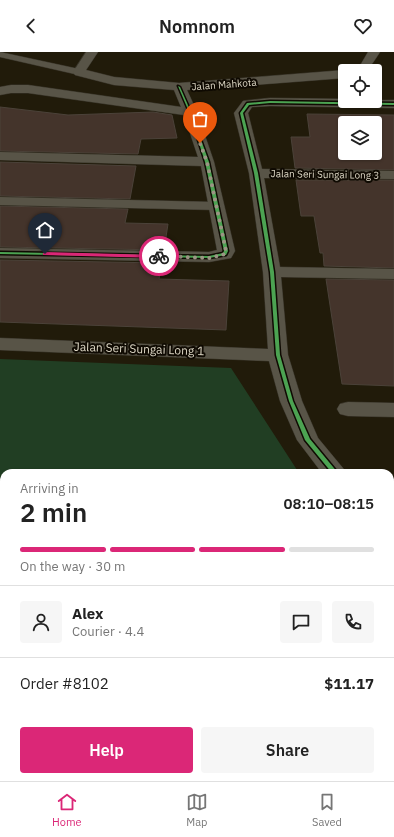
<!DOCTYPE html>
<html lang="en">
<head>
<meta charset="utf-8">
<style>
  body { margin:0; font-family:"IBM Plex Sans",sans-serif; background:#f6f6f6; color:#222; height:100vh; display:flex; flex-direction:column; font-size:15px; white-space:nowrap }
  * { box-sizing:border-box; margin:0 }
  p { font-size:13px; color:#767676 }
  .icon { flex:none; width:22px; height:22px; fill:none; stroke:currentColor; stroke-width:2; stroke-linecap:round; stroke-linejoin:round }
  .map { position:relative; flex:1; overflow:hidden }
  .side { position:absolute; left:0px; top:417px; width:394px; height:312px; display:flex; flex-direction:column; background:#fff; border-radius:12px 12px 0 0; box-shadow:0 1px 3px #0004 }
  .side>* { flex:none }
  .tools { position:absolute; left:338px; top:12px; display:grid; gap:8px }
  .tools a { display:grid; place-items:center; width:44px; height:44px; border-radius:4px; background:#fff; box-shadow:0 1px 3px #0004; font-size:20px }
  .pin { position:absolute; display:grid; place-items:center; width:34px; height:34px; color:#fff; margin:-41px -17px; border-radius:50% 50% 50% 0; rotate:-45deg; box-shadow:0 0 4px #0007 }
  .pin .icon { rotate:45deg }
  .courier { position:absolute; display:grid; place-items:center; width:40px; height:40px; margin:-20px; border:3px solid #db2777; border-radius:50%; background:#fff; color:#222; box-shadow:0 1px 5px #0007 }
  .overview em { font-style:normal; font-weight:600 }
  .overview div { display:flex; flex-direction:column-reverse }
  .overview { display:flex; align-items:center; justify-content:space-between; height:68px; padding:0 20px }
  h1 { font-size:26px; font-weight:600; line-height:30px }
  .bar { display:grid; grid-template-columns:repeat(4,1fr); gap:6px 4px; align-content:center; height:48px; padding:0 20px }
  .bar i { height:5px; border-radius:3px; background:#e0e0e0 }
  .bar .active { background:#db2777 }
  .bar p { grid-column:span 4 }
  .line { display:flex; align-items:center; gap:10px; padding:0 20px; border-top:1px solid #e0e0e0 }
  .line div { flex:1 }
  .round { display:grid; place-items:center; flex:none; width:42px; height:42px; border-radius:4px; background:#f6f6f6 }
  .primary-button { display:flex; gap:8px; margin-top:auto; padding:8px 20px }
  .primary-button a { flex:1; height:46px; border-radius:4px; background:#db2777; color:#fff; font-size:16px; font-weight:600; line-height:46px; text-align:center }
  .primary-button a+a { background:#f6f6f6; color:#222 }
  header { display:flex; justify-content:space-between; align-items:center; height:52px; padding:0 20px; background:#fff; font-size:18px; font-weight:600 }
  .tabs { display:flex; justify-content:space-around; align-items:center; height:56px; border-top:1px solid #e0e0e0; background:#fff; font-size:11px; color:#767676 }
  .tabs a { display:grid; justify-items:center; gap:2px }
  .tabs .active { color:#db2777 }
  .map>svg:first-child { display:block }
  .green { fill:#213e23 }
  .building { fill:#44342b; stroke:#4b4239; fill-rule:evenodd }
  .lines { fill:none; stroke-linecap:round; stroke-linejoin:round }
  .lane-casing { stroke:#39352a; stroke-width:1 }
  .street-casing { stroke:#39352a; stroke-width:1 }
  .lane { fill:#585447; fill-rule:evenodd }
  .street { fill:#585447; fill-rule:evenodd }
  .cycleway-casing { stroke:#0f0a02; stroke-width:3 }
  .cycleway { fill:#4ca352; fill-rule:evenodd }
  .route { fill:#db2777 }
  .done { stroke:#9b9584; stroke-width:4; stroke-dasharray:0 7.2 }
  .labels { text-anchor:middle; stroke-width:4; stroke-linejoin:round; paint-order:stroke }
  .far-street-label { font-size:10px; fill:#ddd7c5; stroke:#0f0a02 }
  .street-label { font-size:12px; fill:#ddd7c5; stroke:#0f0a02 }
</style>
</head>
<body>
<header><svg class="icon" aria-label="back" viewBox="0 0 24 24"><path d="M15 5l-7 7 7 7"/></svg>Nomnom<svg class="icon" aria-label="heart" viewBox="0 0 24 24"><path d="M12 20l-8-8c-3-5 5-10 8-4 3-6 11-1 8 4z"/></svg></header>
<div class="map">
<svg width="394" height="729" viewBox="0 0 394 729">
  <rect width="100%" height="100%" fill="#211b0a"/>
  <g class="green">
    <path d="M 0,307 L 231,316 L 299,421 L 4,421 L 4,639 L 0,639 Z"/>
    <path d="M 390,525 L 394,529 L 394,662 L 390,662 Z"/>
  </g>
  <g class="building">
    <path d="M 0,55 L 68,63 L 153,60 L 172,63 L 177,86 L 141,87 L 138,102 L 0,99 Z"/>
    <path d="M 307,62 L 394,63 L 394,118 L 295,116 L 291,85 L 310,85 ZM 345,71 L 375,71 L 375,101 L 345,101 Z"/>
    <path d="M 0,110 L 136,114 L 130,147 L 0,144 Z"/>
    <path d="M 296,128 L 394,128 L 394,216 L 324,214 L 323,201 L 320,201 L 314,164 L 301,164 Z"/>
    <path d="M 0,154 L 128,157 L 125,171 L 168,172 L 164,198 L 0,195 Z"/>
    <path d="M 0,208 L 162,211 L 159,227 L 229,229 L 226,278 L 0,270 Z"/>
    <path d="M 326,227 L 394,228 L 394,334 L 342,332 Z"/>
  </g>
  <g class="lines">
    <defs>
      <g id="lane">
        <path d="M 0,0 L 79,17 L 84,20 L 79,23 L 0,5 Z"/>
        <path d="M 0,145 L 215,150 L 220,151 L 221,154 L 220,157 L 215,158 L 0,153 Z"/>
        <path d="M 89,725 L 115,725 L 114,729 L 88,729 Z"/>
      </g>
      <g id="street">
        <path d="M 86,0 L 98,0 L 86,18 L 114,25 L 179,31 L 345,18 L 347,19 L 349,16 L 361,12 L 368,0 L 380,0 C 367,20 368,19 345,19 L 345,26 L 187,38 L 197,60 L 214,110 L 235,199 L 231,206 L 209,210 L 0,206 L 0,196 L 209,200 L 217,198 L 201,114 L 0,108 L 0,100 L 198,105 L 184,63 L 28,41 L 11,41 L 0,43 L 0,35 L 11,33 L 28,33 L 181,55 L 174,38 L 114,33 L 75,23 L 73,20 Z"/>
        <path d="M 270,46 L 345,47 L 345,49 L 394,48 L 394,56 L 270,54 L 252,55 L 248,61 L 262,117 L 394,119 L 394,127 L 264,126 L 280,215 L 394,217 L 394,227 L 281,225 L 288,303 L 302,349 L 318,386 L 347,421 L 322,421 L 297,388 L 280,349 L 269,309 L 0,298 L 0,286 L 268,297 L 263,220 L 249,121 L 234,61 L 243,49 Z"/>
        <path d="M 348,350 L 394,351 L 394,365 L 348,364 L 340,362 L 337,357 L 340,352 Z"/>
        <path d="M 390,467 L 394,468 L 394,489 L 390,488 Z"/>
        <rect x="0" y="650" width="4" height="26"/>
        <rect x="390" y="675" width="4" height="28"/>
      </g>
    </defs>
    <use href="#lane" class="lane-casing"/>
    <use href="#street" class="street-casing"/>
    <use href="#lane" class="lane"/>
    <use href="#street" class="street"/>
    <defs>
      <g id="cycleway">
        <path d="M 178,34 L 180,35 L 191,60 L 209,110 L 228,199 L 226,203 L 209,206 L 0,202 L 0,200 L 209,204 L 223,201 L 224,199 L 205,110 L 189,60 Z"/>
        <path d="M 270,49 L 394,51 L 394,53 L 270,51 L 249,53 L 243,61 L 258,121 L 274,220 L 280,303 L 293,349 L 310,387 L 338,421 L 332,421 L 305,388 L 289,349 L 276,303 L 270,220 L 254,121 L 240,61 L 247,51 Z"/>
      </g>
    </defs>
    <use href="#cycleway" class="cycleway-casing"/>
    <use href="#cycleway" class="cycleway"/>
  </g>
  <path class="route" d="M 45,200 L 159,203 L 162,204 L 159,206 L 43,203 L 43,201 Z"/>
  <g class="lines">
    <path class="done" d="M 159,204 L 209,206 L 225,202 L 226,199 L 207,110 L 200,91"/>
  </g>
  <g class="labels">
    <g class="far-street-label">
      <text transform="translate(224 32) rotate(-4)" y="4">Jalan Mahkota</text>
      <text transform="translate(325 122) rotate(1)" y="4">Jalan Seri Sungai Long 3</text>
    </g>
    <g class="street-label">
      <text transform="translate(139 297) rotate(2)" y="4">Jalan Seri Sungai Long 1</text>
    </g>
  </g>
</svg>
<div class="tools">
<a><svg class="icon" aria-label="locate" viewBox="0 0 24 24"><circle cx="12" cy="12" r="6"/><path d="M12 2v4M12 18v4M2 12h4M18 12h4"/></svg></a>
<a><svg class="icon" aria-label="layers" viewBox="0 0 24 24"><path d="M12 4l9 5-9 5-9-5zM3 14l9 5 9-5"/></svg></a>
</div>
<div class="pin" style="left:200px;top:91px;background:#ea580c"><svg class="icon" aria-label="bag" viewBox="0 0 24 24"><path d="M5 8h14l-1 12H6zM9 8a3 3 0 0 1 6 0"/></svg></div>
<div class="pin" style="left:45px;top:202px;background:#1f2937"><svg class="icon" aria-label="home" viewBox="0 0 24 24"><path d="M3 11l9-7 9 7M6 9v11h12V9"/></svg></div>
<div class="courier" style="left:159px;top:204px"><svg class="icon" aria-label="bike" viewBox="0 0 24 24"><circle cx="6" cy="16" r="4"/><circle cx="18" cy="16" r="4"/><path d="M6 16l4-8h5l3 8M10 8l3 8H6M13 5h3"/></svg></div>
<section class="side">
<div class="overview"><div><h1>2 min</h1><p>Arriving in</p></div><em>08:10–08:15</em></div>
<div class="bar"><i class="active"></i><i class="active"></i><i class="active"></i><i></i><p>On the way · 30 m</p></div>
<div class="line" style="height:72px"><a class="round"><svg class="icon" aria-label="person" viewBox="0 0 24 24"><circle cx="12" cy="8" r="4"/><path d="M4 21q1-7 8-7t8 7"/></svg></a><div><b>Alex</b><p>Courier · 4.4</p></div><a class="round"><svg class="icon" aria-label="chat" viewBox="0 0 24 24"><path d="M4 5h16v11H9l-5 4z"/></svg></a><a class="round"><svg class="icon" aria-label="phone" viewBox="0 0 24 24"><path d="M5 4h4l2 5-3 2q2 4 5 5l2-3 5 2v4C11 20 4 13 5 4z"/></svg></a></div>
<div class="line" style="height:52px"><div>Order #8102</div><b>$11.17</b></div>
<div class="primary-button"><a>Help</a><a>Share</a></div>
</section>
</div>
<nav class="tabs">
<a class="active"><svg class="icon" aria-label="home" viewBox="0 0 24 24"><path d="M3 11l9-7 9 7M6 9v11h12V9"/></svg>Home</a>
<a><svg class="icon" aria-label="map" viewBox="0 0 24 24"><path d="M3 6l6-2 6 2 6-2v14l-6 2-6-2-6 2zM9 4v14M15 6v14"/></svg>Map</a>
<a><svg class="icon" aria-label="saved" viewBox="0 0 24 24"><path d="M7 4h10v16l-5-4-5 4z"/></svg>Saved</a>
</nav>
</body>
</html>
